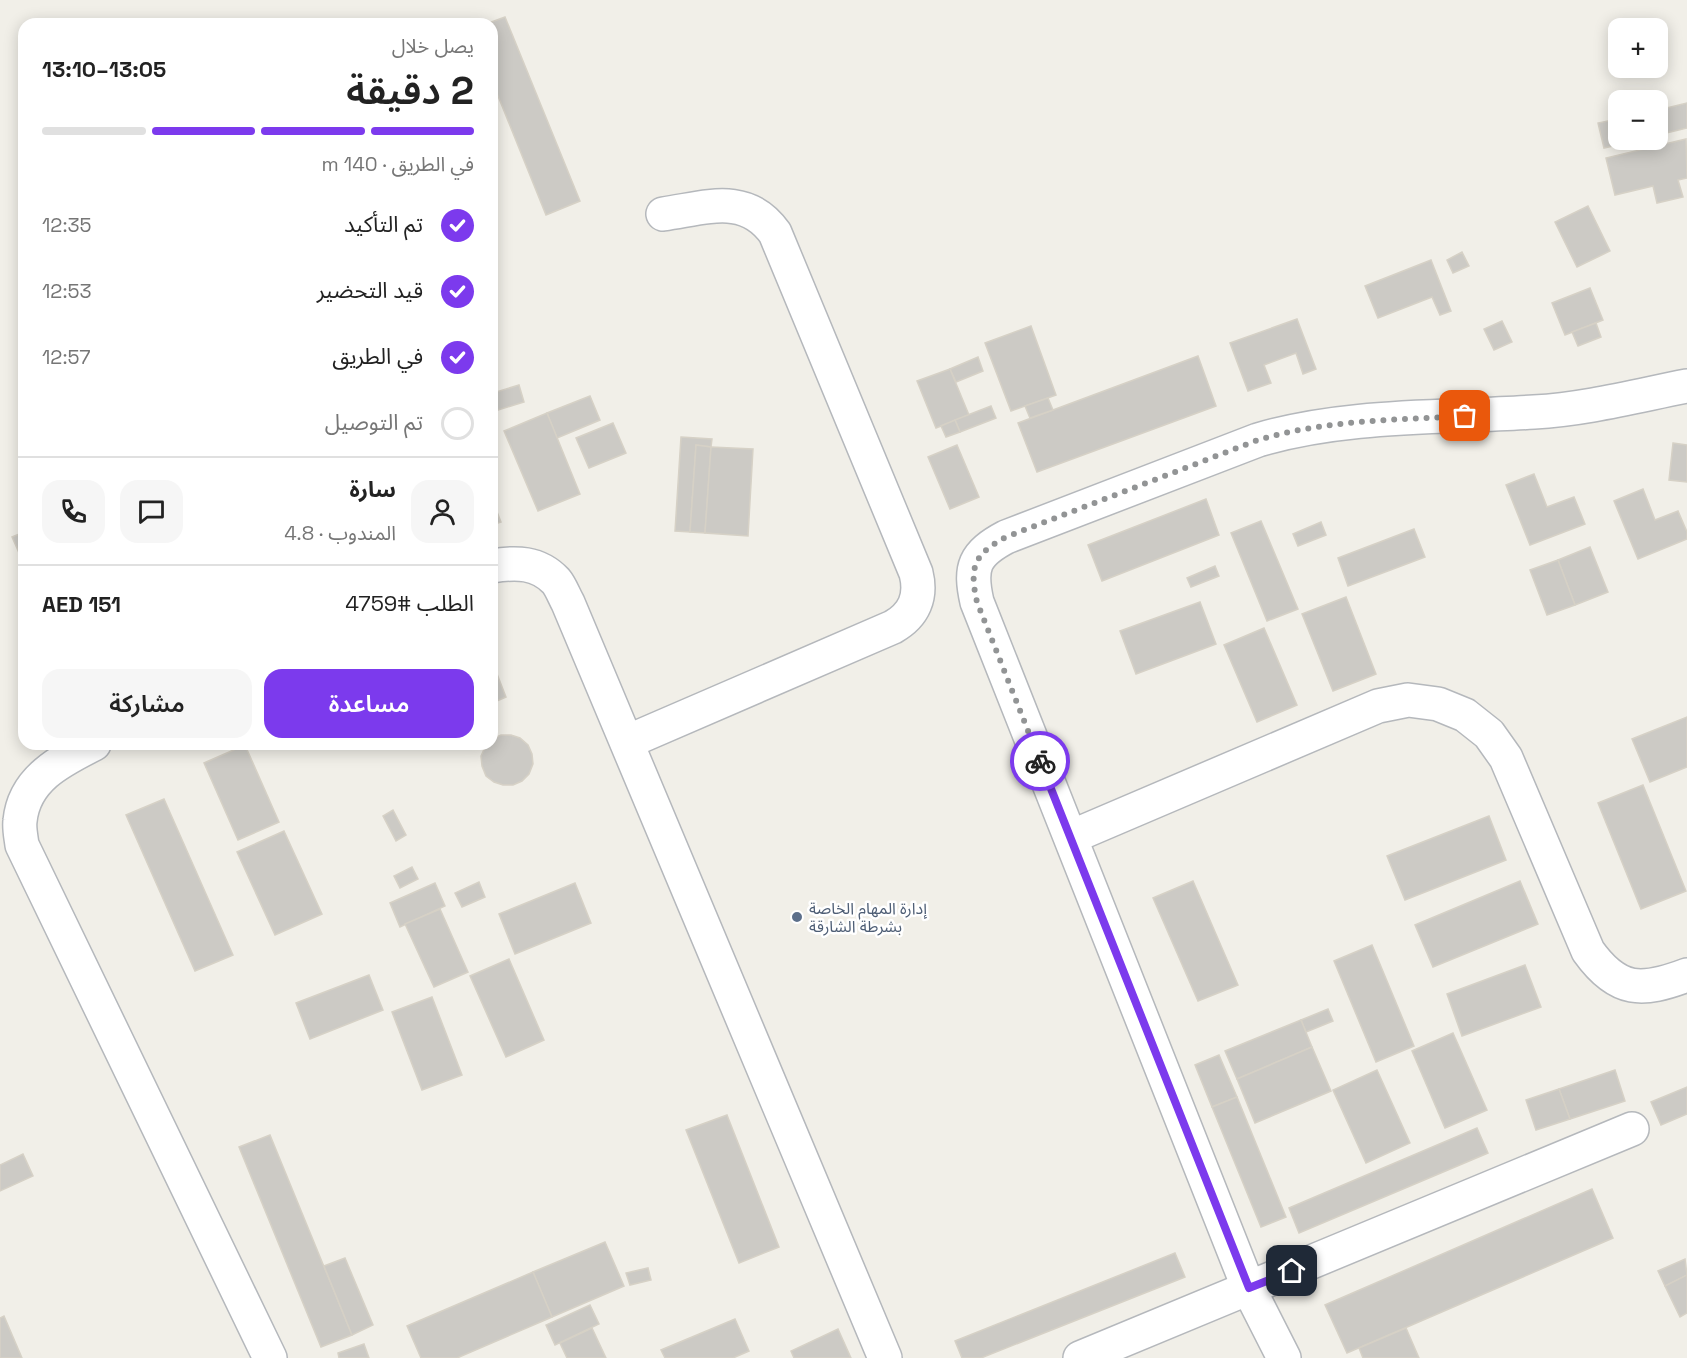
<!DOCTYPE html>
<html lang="ar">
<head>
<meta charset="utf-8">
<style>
  body { margin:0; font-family:"Space Grotesk","Noto Sans Arabic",sans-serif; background:#f6f6f6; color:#222; direction:rtl; height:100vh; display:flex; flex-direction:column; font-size:22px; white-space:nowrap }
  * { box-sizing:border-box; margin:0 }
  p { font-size:20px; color:#767676 }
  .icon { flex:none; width:33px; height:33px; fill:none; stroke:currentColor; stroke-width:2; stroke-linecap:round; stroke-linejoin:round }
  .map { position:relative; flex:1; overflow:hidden; direction:ltr }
  .details { position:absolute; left:18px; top:18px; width:480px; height:732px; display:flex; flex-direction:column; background:#fff; border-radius:18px; box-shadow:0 3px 15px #0003; direction:rtl }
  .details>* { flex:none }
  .fabs { position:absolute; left:1608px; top:18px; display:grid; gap:12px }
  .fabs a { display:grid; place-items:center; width:60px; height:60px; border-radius:12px; background:#fff; box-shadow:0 3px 15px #0003; font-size:30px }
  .pin { position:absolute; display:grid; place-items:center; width:51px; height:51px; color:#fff; margin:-26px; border-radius:12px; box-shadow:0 3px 9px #0006 }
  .courier { position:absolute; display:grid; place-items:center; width:60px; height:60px; margin:-30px; border:4px solid #7c3aed; border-radius:50%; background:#fff; color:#222; box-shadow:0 2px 8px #0007 }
  .headline em { font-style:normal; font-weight:600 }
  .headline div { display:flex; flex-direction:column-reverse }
  .headline { display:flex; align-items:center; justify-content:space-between; height:102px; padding:0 24px }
  h1 { font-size:39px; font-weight:600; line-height:45px }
  .bar { display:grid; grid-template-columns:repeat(4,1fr); gap:9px 6px; align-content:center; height:72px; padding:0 24px }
  .bar i { height:8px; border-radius:4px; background:#e0e0e0 }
  .bar .on { background:#7c3aed }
  .bar p { grid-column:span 4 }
  .line { display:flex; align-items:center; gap:15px; padding:0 24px; border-top:2px solid #e0e0e0 }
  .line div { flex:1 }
  .round { display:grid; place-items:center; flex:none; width:63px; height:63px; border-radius:18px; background:#f6f6f6 }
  ol { padding:0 24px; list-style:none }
  li { display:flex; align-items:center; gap:18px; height:66px }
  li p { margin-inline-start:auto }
  li .icon { padding:6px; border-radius:50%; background:#7c3aed; color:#fff; stroke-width:4 }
  li:last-child { color:#767676 }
  li i { width:33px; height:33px; border:3px solid #e0e0e0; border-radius:50% }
  .button { display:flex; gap:12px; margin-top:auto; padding:12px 24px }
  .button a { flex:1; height:69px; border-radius:18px; background:#7c3aed; color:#fff; font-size:24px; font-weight:600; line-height:69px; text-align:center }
  .button a+a { background:#f6f6f6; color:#222 }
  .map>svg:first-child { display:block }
  .building { fill:#cccac5; stroke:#d6d1c6; stroke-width:1.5 }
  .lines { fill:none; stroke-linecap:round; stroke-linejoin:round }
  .minor-casing { stroke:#b5b8bc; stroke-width:36 }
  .minor { stroke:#fff; stroke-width:33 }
  .done { stroke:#929495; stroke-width:6; stroke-dasharray:0 10.8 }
  .route { stroke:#7c3aed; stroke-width:8 }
  .service-dot { fill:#5c6f8a; stroke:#fff; stroke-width:2 }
  .labels { text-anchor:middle; stroke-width:5; stroke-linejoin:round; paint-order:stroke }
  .service-label { font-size:16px; fill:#4e5e75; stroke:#fff; text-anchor:start }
</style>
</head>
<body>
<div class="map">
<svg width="1687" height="1358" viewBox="0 0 1687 1358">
  <rect width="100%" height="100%" fill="#f1efe8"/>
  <g class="building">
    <path d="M 505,17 L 580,201 L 546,215 L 492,81 L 492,24 L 486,24 Z"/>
    <path d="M 1687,103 L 1687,128 L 1658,135 L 1658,110 Z"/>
    <path d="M 1618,119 L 1618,140 L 1639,140 L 1604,148 L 1598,123 Z"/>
    <path d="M 1686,139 L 1687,178 L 1678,180 L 1683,197 L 1657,203 L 1653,186 L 1615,195 L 1606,158 Z"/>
    <path d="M 1588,206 L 1610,251 L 1577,267 L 1555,222 Z"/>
    <path d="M 1462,252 L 1469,266 L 1453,273 L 1447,260 Z"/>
    <path d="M 1431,260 L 1451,311 L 1440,315 L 1432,297 L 1378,318 L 1365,286 Z"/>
    <path d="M 1590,288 L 1603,320 L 1565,335 L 1552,303 Z"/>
    <path d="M 1297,319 L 1316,369 L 1303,374 L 1296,353 L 1264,365 L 1271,383 L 1248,391 L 1230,343 Z"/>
    <path d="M 1502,321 L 1512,342 L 1494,350 L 1484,329 Z"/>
    <path d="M 1596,323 L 1601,337 L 1578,346 L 1572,332 Z"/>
    <path d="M 1031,326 L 1056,395 L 1011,411 L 985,343 Z"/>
    <path d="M 1198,356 L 1216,406 L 1037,472 L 1018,423 Z"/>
    <path d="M 978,357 L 983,371 L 956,382 L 950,369 Z"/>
    <path d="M 950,369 L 969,415 L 936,428 L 917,381 Z"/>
    <path d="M 519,385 L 524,402 L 498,410 L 493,393 Z"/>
    <path d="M 590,396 L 600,420 L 557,438 L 547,413 Z"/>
    <path d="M 1048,398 L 1053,410 L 1030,418 L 1025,406 Z"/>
    <path d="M 991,406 L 996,418 L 960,432 L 955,420 Z"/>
    <path d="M 547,413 L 580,494 L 538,511 L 504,431 Z"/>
    <path d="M 955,420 L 960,432 L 946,437 L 941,426 Z"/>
    <path d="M 613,423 L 626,453 L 589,468 L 576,438 Z"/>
    <path d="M 681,437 L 712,439 L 711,447 L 696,445 L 690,532 L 675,531 Z"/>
    <path d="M 1673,443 L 1687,445 L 1687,482 L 1669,480 Z"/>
    <path d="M 696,445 L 711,447 L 705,533 L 690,532 Z"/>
    <path d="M 957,445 L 979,497 L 950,509 L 928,457 Z"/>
    <path d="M 711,447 L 753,449 L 748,536 L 705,533 Z"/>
    <path d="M 1534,474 L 1547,507 L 1574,497 L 1585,524 L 1530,545 L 1506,485 Z"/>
    <path d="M 1643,489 L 1655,520 L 1678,511 L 1687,532 L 1687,539 L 1638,559 L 1614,501 Z"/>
    <path d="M 492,499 L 501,522 L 492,525 Z"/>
    <path d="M 1206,499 L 1219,535 L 1102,581 L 1088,545 Z"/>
    <path d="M 1261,521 L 1298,609 L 1267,621 L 1231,533 Z"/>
    <path d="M 1321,522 L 1326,535 L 1298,546 L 1293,534 Z"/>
    <path d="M 1414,529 L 1425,557 L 1348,586 L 1338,558 Z"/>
    <path d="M 24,532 L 24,562 L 23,562 L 12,537 Z"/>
    <path d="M 1590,547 L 1608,592 L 1575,605 L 1558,560 Z"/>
    <path d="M 1558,560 L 1575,605 L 1547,615 L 1530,570 Z"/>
    <path d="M 1215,566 L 1219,576 L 1191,587 L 1187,578 Z"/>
    <path d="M 1346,597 L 1376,674 L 1333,691 L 1302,614 Z"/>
    <path d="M 1200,602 L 1216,644 L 1136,674 L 1120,631 Z"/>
    <path d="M 1264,628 L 1297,705 L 1257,722 L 1224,645 Z"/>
    <path d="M 492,661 L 506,697 L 492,703 Z"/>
    <path d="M 1687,717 L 1687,767 L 1650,782 L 1632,739 Z"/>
    <path d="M 501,735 L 511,735 L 520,738 L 528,745 L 532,754 L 533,764 L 529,774 L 522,781 L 513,785 L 503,785 L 494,782 L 486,776 L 482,766 L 481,756 L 485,747 L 487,744 L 492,744 L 492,739 Z"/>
    <path d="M 245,745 L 279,822 L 238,840 L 204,763 Z"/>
    <path d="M 1643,785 L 1686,891 L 1641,909 L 1598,803 Z"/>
    <path d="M 164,799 L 233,955 L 195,971 L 126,815 Z"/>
    <path d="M 393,810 L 406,835 L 396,841 L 383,816 Z"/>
    <path d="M 1489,816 L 1506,860 L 1405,900 L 1387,856 Z"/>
    <path d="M 284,831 L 322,914 L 275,935 L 237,852 Z"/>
    <path d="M 412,867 L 418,879 L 400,888 L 394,876 Z"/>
    <path d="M 1193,881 L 1238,985 L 1198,1001 L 1153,898 Z"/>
    <path d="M 1520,881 L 1538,924 L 1433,967 L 1415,925 Z"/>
    <path d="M 479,882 L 485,897 L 462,907 L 455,893 Z"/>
    <path d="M 435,883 L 445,906 L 400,927 L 390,903 Z"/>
    <path d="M 575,883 L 591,923 L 515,954 L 499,914 Z"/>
    <path d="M 440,909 L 468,972 L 434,987 L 405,924 Z"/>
    <path d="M 1372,945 L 1414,1046 L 1376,1062 L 1334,961 Z"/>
    <path d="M 509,959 L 544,1040 L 506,1057 L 470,976 Z"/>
    <path d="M 1525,965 L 1541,1007 L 1462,1036 L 1447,994 Z"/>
    <path d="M 369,975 L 383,1010 L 310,1039 L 296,1003 Z"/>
    <path d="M 432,997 L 462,1075 L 422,1090 L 392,1012 Z"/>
    <path d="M 1328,1009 L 1333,1021 L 1306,1032 L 1301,1020 Z"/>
    <path d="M 1301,1020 L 1312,1047 L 1237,1079 L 1225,1051 Z"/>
    <path d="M 1453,1033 L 1487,1110 L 1445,1128 L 1412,1051 Z"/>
    <path d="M 1312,1047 L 1331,1091 L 1255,1123 L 1237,1079 Z"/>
    <path d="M 1219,1055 L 1237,1097 L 1212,1107 L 1195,1065 Z"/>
    <path d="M 1377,1070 L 1410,1143 L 1366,1163 L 1333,1090 Z"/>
    <path d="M 1615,1070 L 1625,1101 L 1570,1119 L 1559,1089 Z"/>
    <path d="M 1687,1087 L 1687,1114 L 1661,1125 L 1651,1102 Z"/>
    <path d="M 1559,1089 L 1570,1119 L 1536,1130 L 1526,1100 Z"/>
    <path d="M 1237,1097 L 1286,1217 L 1261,1227 L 1212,1107 Z"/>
    <path d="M 727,1115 L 779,1247 L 739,1263 L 686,1130 Z"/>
    <path d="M 1477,1128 L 1488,1153 L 1299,1233 L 1289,1208 Z"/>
    <path d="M 270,1135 L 352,1335 L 321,1347 L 239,1147 Z"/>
    <path d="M 23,1154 L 33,1176 L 0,1191 L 0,1165 Z"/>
    <path d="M 1592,1189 L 1613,1238 L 1347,1353 L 1325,1305 Z"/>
    <path d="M 605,1242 L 624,1286 L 552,1317 L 533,1272 Z"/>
    <path d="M 1175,1253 L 1185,1277 L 981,1358 L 962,1358 L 955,1341 Z"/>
    <path d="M 345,1258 L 373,1325 L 352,1335 L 324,1266 Z"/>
    <path d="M 1685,1259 L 1687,1275 L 1665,1286 L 1658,1271 Z"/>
    <path d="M 648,1268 L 651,1280 L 630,1285 L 626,1273 Z"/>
    <path d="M 533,1272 L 552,1317 L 457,1358 L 421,1358 L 407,1326 Z"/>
    <path d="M 1687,1275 L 1687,1313 L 1680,1317 L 1665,1286 Z"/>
    <path d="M 590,1305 L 599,1324 L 555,1345 L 546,1325 Z"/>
    <path d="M 4,1316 L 22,1358 L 0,1358 L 0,1318 Z"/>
    <path d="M 735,1319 L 749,1351 L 733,1358 L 665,1358 L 661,1350 Z"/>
    <path d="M 592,1328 L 606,1358 L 567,1358 L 560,1343 Z"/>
    <path d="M 1406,1328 L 1419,1358 L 1363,1358 L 1359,1348 Z"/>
    <path d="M 838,1329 L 851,1358 L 794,1358 L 791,1351 Z"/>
    <path d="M 364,1344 L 369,1358 L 339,1358 L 338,1353 Z"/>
  </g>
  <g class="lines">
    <defs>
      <g id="minor">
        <path d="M 492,566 C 516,562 538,562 556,581 C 561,587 564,596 568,603 L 885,1358"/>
        <path d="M 627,742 L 893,627 C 914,615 922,597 916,573 L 775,233 C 746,192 706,208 663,214"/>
        <path d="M 94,744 C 60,761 24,779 20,821 C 19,828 21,837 22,845 L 270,1358"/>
        <path d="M 1071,837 L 1378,706 L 1408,700 L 1438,704 L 1465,715 L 1489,734 L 1506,758 L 1588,951 C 1618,993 1642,992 1687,975"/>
        <path d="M 1080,1358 L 1632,1129"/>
        <path d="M 1284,1358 L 1249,1289 L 977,602 C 969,567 974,554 1006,537 L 1258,440 C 1345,414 1443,418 1534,412 C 1586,409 1636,396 1687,386"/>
      </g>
    </defs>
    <use href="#minor" class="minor-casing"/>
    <use href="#minor" class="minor"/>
  </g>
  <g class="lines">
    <path class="done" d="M 1040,761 L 977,602 C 969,567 974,554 1006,537 L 1258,440 C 1325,420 1395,420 1465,416"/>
    <path class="route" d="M 1040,761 L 1249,1288 L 1292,1271"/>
  </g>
  <circle class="service-dot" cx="797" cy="917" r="6"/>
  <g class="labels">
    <g class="service-label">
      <text x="809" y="914">إدارة المهام الخاصة<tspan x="809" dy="18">بشرطة الشارقة</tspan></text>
    </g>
  </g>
</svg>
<div class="fabs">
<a>+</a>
<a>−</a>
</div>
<div class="pin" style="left:1465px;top:416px;background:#ea580c"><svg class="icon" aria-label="bag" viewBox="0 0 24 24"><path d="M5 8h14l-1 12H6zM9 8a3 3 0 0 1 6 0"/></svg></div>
<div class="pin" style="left:1292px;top:1271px;background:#1f2937"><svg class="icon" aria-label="home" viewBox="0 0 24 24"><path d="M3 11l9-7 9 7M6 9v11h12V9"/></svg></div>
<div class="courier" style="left:1040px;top:761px"><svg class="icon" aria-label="bike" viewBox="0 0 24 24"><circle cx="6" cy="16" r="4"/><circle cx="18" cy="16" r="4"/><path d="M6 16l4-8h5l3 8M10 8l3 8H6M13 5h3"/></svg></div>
<section class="details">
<div class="headline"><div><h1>2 دقيقة</h1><p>يصل خلال</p></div><em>13:05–13:10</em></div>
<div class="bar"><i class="on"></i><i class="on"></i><i class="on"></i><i></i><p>في الطريق · 140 m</p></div>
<ol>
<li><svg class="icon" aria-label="check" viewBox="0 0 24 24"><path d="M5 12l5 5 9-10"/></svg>تم التأكيد<p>12:35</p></li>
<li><svg class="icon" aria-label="check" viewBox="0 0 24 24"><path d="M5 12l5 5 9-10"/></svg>قيد التحضير<p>12:53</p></li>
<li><svg class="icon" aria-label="check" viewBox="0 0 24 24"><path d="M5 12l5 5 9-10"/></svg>في الطريق<p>12:57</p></li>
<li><i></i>تم التوصيل</li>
</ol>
<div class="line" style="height:108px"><a class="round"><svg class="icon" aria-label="person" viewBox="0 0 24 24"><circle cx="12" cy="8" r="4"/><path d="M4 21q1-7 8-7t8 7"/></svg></a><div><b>سارة</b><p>المندوب · 4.8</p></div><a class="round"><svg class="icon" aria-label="chat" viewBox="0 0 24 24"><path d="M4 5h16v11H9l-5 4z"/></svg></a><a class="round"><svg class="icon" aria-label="phone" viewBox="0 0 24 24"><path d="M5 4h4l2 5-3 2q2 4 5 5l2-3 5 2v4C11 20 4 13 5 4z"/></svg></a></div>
<div class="line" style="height:78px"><div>الطلب #4759</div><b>AED 151</b></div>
<div class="button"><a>مساعدة</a><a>مشاركة</a></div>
</section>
</div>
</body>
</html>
